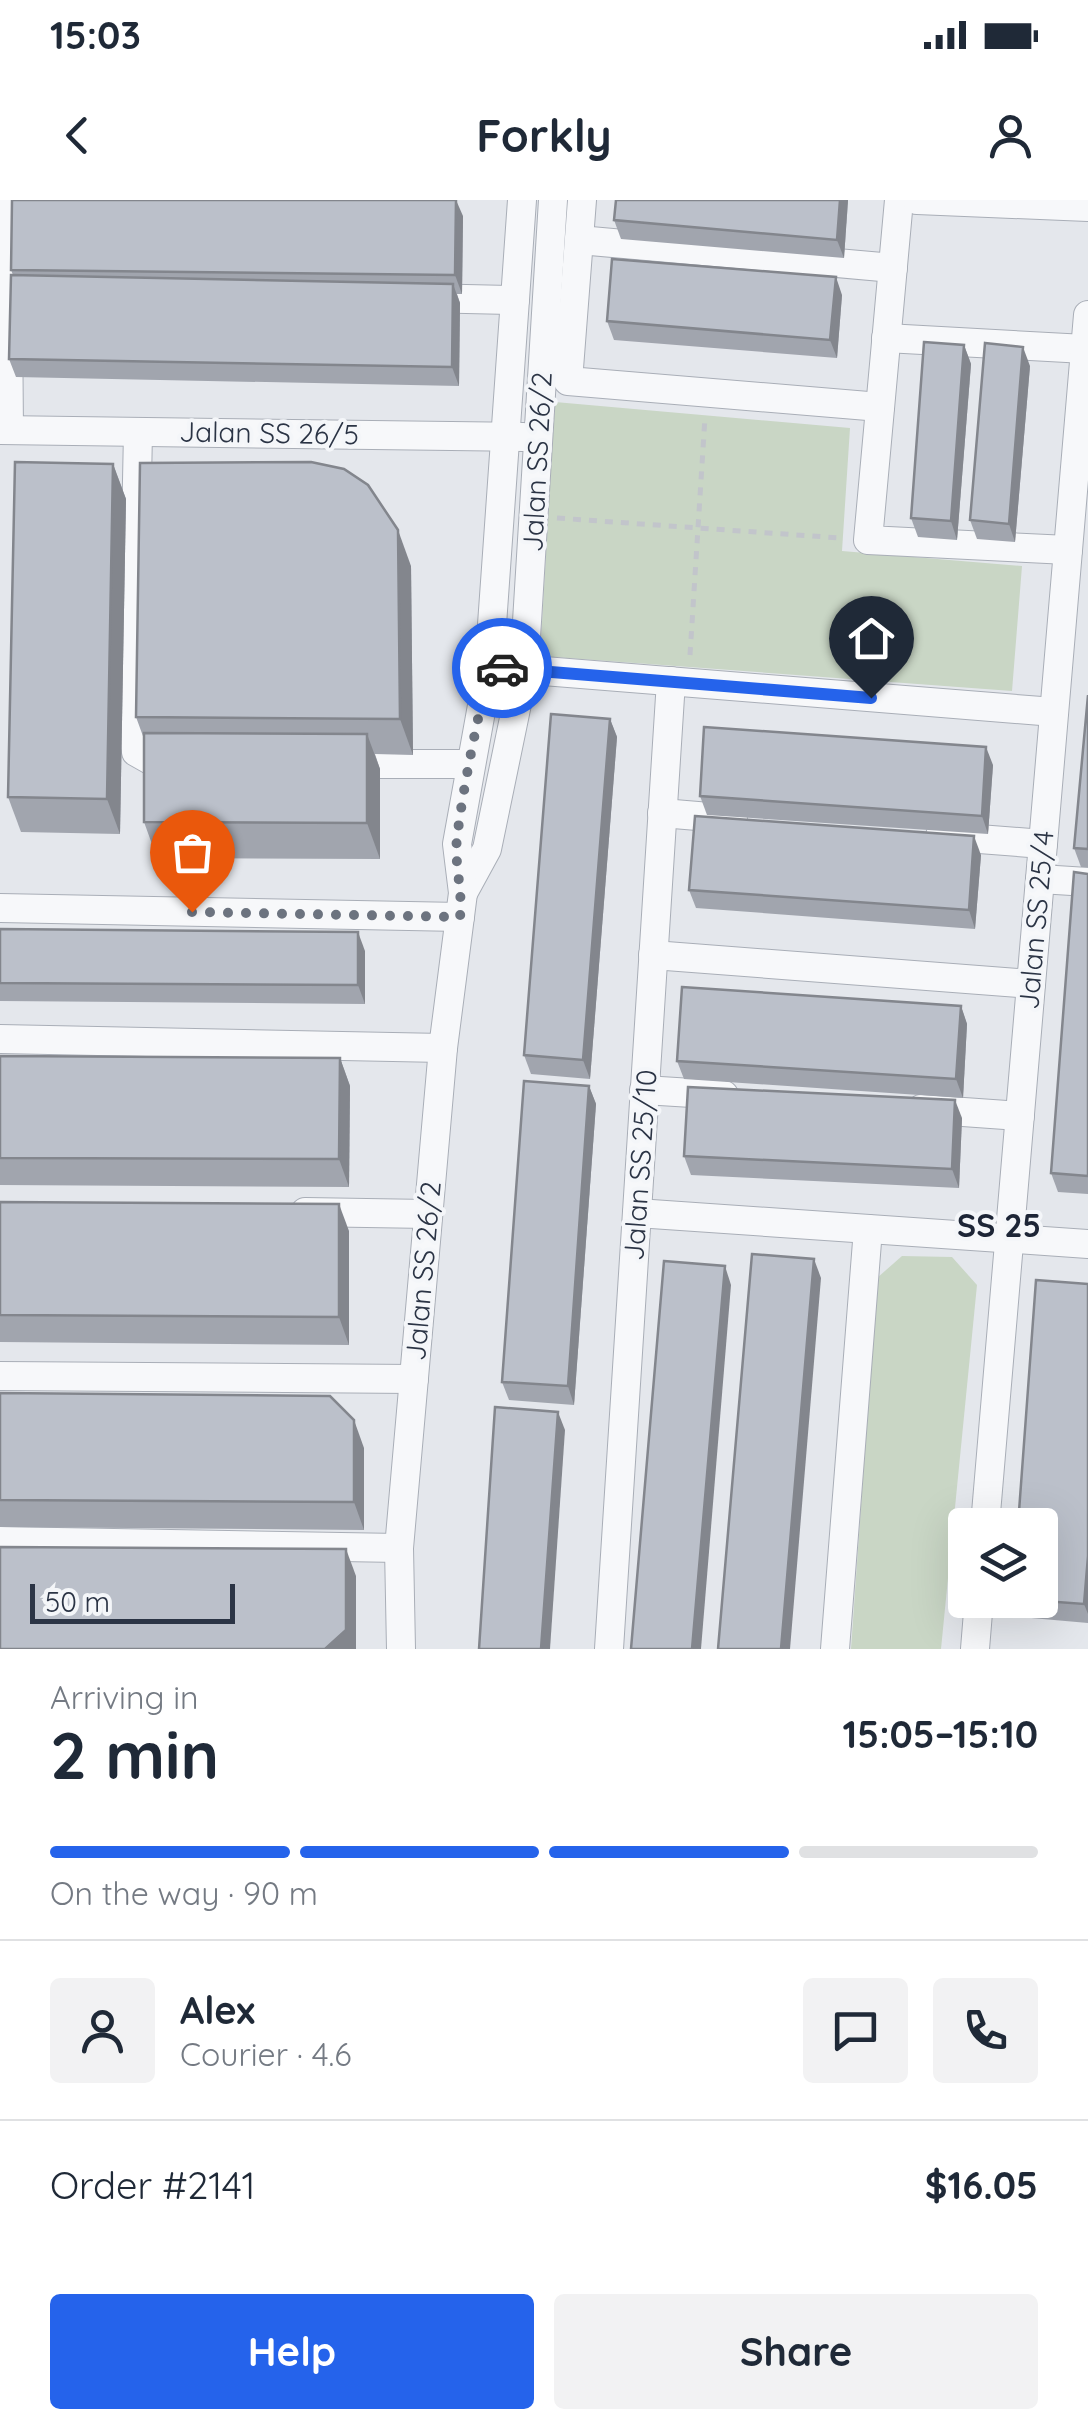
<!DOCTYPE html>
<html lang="en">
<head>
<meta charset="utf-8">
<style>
  body { margin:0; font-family:Quicksand,sans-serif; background:#f2f2f3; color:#1f2937; height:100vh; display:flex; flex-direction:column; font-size:38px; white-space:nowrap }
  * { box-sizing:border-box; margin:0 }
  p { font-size:32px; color:#747a83 }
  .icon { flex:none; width:55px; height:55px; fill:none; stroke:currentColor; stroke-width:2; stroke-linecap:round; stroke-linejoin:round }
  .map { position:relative; height:1449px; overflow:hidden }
  .panel { display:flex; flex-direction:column; background:#fff; flex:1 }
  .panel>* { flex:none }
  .buttons { position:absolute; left:948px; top:1308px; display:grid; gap:20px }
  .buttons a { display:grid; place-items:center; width:110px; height:110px; border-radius:10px; background:#fff; box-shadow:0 10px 40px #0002; font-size:50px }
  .scale { position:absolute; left:30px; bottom:25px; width:205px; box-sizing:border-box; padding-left:10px; border:5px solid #2b3445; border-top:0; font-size:28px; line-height:35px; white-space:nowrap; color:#2b3445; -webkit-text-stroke:8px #f4f6f9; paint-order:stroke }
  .pin { position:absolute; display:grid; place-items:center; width:85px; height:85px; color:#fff; margin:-102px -42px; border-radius:50% 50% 50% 0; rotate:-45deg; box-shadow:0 0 10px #0007 }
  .pin .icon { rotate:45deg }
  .courier { position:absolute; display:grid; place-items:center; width:100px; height:100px; margin:-50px; border:8px solid #2563eb; border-radius:50%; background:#fff; color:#222; box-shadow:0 2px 12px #0007 }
  .headline em { font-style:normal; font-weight:700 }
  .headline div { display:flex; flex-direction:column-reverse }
  .headline { display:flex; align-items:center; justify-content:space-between; height:170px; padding:0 50px }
  h1 { font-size:65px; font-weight:700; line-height:75px }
  .bar { display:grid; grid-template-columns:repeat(4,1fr); gap:15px 10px; align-content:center; height:120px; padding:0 50px }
  .bar i { height:12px; border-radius:8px; background:#e0e1e3 }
  .bar .active { background:#2563eb }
  .bar p { grid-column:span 4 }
  .line { display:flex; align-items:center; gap:25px; padding:0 50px; border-top:2px solid #e0e1e3 }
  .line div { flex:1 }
  .round { display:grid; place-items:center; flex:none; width:105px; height:105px; border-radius:10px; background:#f2f2f3 }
  .cta { display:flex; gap:20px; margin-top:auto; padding:20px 50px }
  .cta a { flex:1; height:115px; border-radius:10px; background:#2563eb; color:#fff; font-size:40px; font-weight:700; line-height:115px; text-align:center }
  .cta a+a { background:#f2f2f3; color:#1f2937 }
  .status { display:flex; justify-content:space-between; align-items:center; height:70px; padding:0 50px; background:#fff; direction:ltr }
  .status svg { height:28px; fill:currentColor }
  header { display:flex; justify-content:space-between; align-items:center; height:130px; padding:0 50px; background:#fff; font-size:45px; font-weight:700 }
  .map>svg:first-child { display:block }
  .green { fill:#c9d6c5 }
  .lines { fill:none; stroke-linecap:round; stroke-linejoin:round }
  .minor-casing { stroke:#a9aeb7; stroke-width:30 }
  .path { stroke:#c2c5cb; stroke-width:5; stroke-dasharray:8 8; stroke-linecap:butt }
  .minor { stroke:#f7f8fa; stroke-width:28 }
  .wall { fill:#a1a5ae }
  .shaded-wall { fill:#83868d }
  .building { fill:#bbc0ca; stroke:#83868d; stroke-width:2.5 }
  .done { stroke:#6c737f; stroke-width:10; stroke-dasharray:0 18 }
  .route { stroke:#2563eb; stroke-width:12 }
  .labels { text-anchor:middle; stroke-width:8; stroke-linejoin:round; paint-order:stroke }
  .street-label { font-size:28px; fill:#2b3445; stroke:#f4f6f9 }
  .quarter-label { font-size:32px; font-weight:bold; fill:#1d2536; stroke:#f4f6f9 }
</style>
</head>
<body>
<div class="status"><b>15:03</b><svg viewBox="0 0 49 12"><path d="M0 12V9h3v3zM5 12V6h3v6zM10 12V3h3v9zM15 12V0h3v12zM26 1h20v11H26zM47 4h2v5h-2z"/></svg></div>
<header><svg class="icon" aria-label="back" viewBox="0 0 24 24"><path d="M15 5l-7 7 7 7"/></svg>Forkly<svg class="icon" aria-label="person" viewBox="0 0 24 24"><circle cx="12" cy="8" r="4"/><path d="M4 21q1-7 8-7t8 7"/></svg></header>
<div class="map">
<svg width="1088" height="1449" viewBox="0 0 1088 1449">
  <rect width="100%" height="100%" fill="#e4e7ec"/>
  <g class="green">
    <path d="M 555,202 L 850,228 L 842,351 L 1022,366 L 1012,491 L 540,456 Z"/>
    <path d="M 902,1056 L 952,1057 L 977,1085 L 941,1449 L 851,1449 L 877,1078 Z"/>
  </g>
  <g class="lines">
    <defs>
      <g id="minor">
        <path d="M 7,0 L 9,230"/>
        <path d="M 582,0 L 568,181 L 880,207"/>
        <path d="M 899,0 L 868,340 L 1068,350"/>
        <path d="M 917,0 L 1088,7"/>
        <path d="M 579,40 L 893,68"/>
        <path d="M 0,91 L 49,92"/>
        <path d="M 422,98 L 515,100"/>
        <path d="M 886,138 L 1085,149"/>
        <path d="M 0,230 L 523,237"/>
        <path d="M 138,232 L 132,525 L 136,552 L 159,565 L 178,565"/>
        <path d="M 506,468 L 1054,512"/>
        <path d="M 341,564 L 469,564"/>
        <path d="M 662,613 L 733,619"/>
        <path d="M 940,636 L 1043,644"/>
        <path d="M 1040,679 L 1088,682"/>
        <path d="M 463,693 L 487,649 L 524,470 L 553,0"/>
        <path d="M 0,708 L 460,717"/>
        <path d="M 653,755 L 1031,784"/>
        <path d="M 0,839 L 443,848"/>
        <path d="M 644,890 L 724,895"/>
        <path d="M 921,909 L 1020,916"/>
        <path d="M 305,1012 L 428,1014"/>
        <path d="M 637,1013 L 1088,1044"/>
        <path d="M 0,1176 L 414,1179"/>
        <path d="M 985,1325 L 1088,115"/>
        <path d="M 0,1341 L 399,1348"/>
        <path d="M 401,1449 L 399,1348 L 443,848 L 463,693 L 457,644 L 489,467 L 522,0"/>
        <path d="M 609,1449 L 671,481"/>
        <path d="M 835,1449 L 868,1029"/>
        <path d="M 975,1449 L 979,1400"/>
      </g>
    </defs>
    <use href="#minor" class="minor-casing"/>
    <g class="path">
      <path d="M 557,318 L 840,338"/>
      <path d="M 690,455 L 705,217"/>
    </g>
    <use href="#minor" class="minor"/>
  </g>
  <g class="wall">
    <path d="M 616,0 L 848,0 L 844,58 L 621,39 L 614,20 Z"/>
    <path d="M 463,16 L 462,94 L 457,94 L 460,103 L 459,186 L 16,177 L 9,159 L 13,75 L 11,70 Z"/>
    <path d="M 842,95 L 837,158 L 614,140 L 607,121 Z"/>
    <path d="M 964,145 L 971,164 L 957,340 L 918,337 L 911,318 Z"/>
    <path d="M 1030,166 L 1015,342 L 977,339 L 970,320 Z"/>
    <path d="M 113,264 L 126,299 L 120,634 L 21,632 L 8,597 Z"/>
    <path d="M 411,366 L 413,555 L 375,554 L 380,569 L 380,659 L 157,658 L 144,622 L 144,539 L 136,517 Z"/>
    <path d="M 1088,495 L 1088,667 L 1081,667 L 1074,648 Z"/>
    <path d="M 610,519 L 617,537 L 590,879 L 531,874 L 524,855 Z"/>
    <path d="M 993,565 L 988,634 L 707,615 L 700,596 Z"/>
    <path d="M 981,655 L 975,729 L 696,708 L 689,690 Z"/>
    <path d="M 1088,674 L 1088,994 L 1058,992 L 1051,973 Z"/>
    <path d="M 0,729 L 365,751 L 365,804 L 0,801 Z"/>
    <path d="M 961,806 L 967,824 L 963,898 L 684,879 L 677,861 Z"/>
    <path d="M 0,856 L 340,858 L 350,886 L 349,987 L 0,985 Z"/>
    <path d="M 589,886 L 596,904 L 574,1205 L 509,1200 L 502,1182 Z"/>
    <path d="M 962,918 L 959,988 L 691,975 L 684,956 Z"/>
    <path d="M 0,1002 L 349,1031 L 349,1145 L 0,1142 Z"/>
    <path d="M 1088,1084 L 1088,1423 L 1020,1417 L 1014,1400 L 1040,1400 Z"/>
    <path d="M 0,1193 L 364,1248 L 364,1330 L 0,1327 Z"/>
  </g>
  <g class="shaded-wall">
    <path d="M 456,0 L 463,16 L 462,94 L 455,75 Z"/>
    <path d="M 840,0 L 848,0 L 844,58 L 837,40 Z"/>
    <path d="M 836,77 L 842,95 L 837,158 L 830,140 Z"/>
    <path d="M 453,84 L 460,103 L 459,186 L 452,167 Z"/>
    <path d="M 964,145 L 971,164 L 957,340 L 951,321 Z"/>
    <path d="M 1023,147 L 1030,166 L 1015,342 L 1009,324 Z"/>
    <path d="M 113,264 L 126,299 L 120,634 L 107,599 Z"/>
    <path d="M 398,330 L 411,366 L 413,555 L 400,519 Z"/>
    <path d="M 610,519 L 617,537 L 590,879 L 583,860 Z"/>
    <path d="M 367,534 L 380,569 L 380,659 L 367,623 Z"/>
    <path d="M 986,547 L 993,565 L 988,634 L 982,616 Z"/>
    <path d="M 974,636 L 981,655 L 975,729 L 969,710 Z"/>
    <path d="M 358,732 L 365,751 L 365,804 L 358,785 Z"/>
    <path d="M 961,806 L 967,824 L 963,898 L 956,879 Z"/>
    <path d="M 340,858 L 350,886 L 349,987 L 339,959 Z"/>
    <path d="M 589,886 L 596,904 L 574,1205 L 568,1186 Z"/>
    <path d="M 955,900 L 962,918 L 959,988 L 952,969 Z"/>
    <path d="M 339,1004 L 349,1031 L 349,1145 L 339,1117 Z"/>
    <path d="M 814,1059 L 821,1078 L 790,1449 L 781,1449 Z"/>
    <path d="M 725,1066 L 731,1085 L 701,1449 L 692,1449 Z"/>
    <path d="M 558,1212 L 565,1230 L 550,1449 L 541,1449 Z"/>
    <path d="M 354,1220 L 364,1248 L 364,1330 L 354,1302 Z"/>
    <path d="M 346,1349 L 356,1376 L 356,1449 L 325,1449 Z"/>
    <path d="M 1088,1356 L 1088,1414 L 1084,1404 Z"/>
  </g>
  <g class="building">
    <path d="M 12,0 L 456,0 L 455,75 L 11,70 Z"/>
    <path d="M 616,0 L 840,0 L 837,40 L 614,20 Z"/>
    <path d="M 612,59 L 836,77 L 830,140 L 607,121 Z"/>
    <path d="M 11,75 L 453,84 L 452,167 L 9,159 Z"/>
    <path d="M 924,142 L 964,145 L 951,321 L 911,318 Z"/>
    <path d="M 985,143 L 1023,147 L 1009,324 L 970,320 Z"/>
    <path d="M 15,262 L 113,264 L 107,599 L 8,597 Z"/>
    <path d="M 311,262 L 344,269 L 368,285 L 398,330 L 400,519 L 136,517 L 140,263 Z"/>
    <path d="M 1088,495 L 1088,649 L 1074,648 Z"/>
    <path d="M 551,514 L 610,519 L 583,860 L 524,855 Z"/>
    <path d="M 704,527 L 986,547 L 982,616 L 700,596 Z"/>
    <path d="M 144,533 L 367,534 L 367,623 L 144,622 Z"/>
    <path d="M 695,616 L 974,636 L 969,710 L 689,690 Z"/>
    <path d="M 1074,672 L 1088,674 L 1088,976 L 1051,973 Z"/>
    <path d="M 0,729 L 358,732 L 358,785 L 0,783 Z"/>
    <path d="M 682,787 L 961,806 L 956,879 L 677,861 Z"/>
    <path d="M 0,856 L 340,858 L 339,959 L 0,958 Z"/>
    <path d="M 524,881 L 589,886 L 568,1186 L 502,1182 Z"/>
    <path d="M 688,887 L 955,900 L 952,969 L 684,956 Z"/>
    <path d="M 0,1002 L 339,1004 L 339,1117 L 0,1115 Z"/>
    <path d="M 752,1054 L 814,1059 L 781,1449 L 718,1449 Z"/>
    <path d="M 664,1061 L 725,1066 L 692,1449 L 631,1449 Z"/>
    <path d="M 1036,1080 L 1088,1084 L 1088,1356 L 1084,1404 L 1030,1400 L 1040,1400 L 1040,1325 L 1018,1325 Z"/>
    <path d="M 0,1193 L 330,1196 L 354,1220 L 354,1302 L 0,1300 Z"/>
    <path d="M 495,1207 L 558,1212 L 541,1449 L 479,1449 Z"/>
    <path d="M 0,1347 L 346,1349 L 346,1430 L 325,1449 L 0,1449 Z"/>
  </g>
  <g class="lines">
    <path class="done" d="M 192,712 L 460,717 C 463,690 454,664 457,638 C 464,581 477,524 489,467 L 502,468"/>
    <path class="route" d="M 502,468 L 871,498"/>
  </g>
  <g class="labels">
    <g class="street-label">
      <text transform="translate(269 233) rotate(1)" y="10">Jalan SS 26/5</text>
      <text transform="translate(537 262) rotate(-87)" y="10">Jalan SS 26/2</text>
      <text transform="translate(1036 720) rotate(-85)" y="10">Jalan SS 25/4</text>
      <text transform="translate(640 965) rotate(-86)" y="10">Jalan SS 25/10</text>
      <text transform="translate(423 1071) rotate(-85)" y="10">Jalan SS 26/2</text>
    </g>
    <g class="quarter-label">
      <text x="999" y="1037">SS 25</text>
    </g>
  </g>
</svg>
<div class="buttons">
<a><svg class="icon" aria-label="layers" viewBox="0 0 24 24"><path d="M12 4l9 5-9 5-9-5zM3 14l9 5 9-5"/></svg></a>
</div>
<div class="scale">50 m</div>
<div class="pin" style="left:192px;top:712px;background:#ea580c"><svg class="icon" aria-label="bag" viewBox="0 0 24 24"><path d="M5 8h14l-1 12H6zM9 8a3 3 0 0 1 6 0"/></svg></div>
<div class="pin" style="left:871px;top:498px;background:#1f2937"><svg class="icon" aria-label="home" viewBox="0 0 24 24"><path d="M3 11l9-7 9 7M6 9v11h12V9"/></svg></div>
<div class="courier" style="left:502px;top:468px"><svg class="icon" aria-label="car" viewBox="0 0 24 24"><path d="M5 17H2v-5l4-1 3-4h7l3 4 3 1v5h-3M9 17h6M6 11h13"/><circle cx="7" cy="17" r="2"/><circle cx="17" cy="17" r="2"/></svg></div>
</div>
<section class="panel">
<div class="headline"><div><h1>2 min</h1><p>Arriving in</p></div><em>15:05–15:10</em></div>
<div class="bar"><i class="active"></i><i class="active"></i><i class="active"></i><i></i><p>On the way · 90 m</p></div>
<div class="line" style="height:180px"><a class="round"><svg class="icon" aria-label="person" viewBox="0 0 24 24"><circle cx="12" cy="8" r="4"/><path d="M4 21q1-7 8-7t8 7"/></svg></a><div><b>Alex</b><p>Courier · 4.6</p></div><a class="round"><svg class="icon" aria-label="chat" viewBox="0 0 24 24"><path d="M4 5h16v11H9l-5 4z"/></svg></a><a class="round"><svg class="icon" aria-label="phone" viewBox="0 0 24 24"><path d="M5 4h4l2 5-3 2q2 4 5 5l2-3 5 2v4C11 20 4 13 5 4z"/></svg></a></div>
<div class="line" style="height:130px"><div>Order #2141</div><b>$16.05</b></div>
<div class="cta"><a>Help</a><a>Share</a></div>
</section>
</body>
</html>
